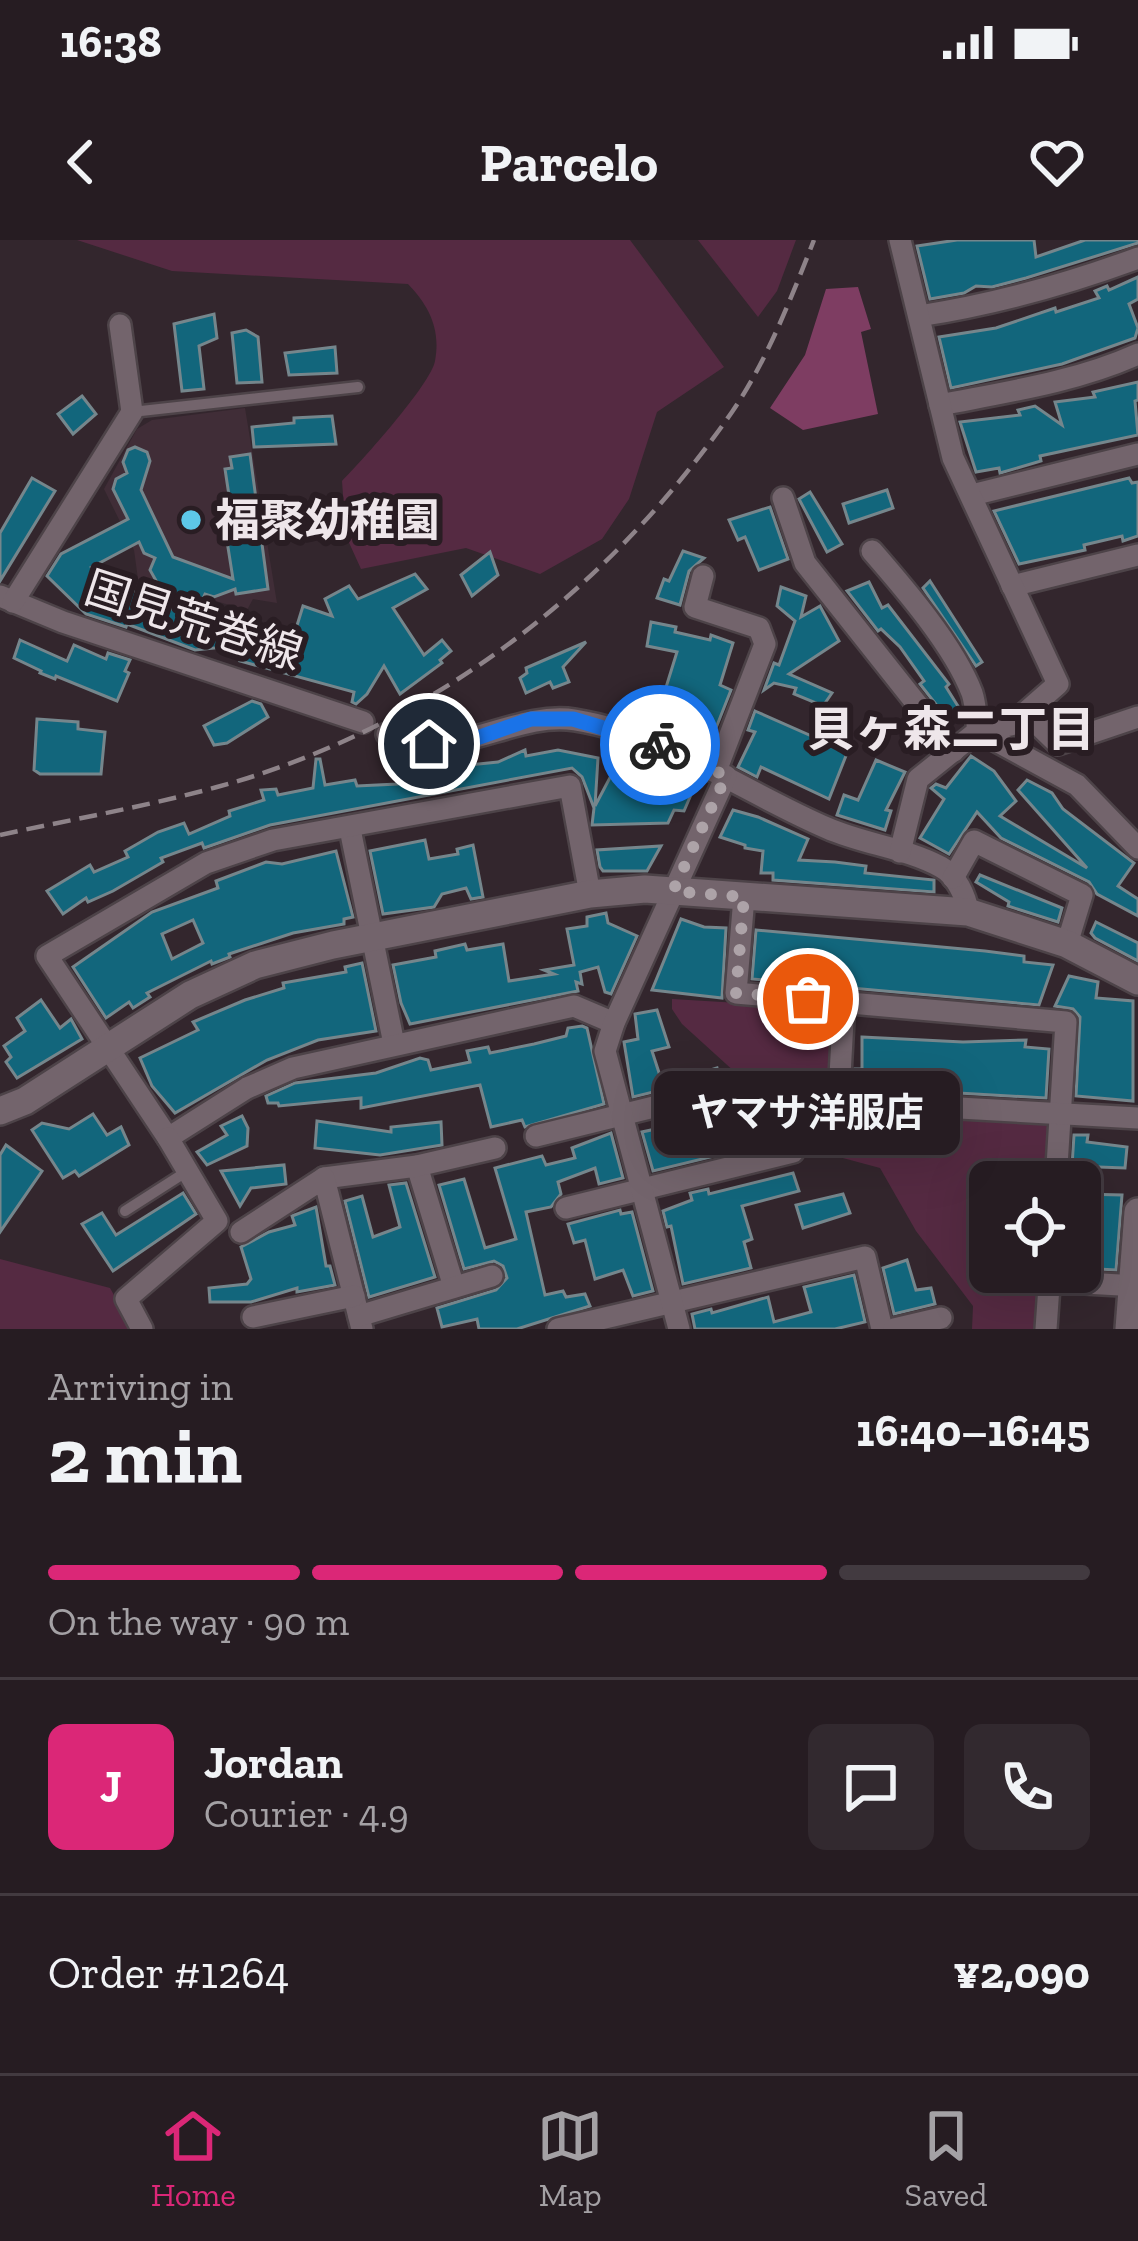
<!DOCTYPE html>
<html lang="en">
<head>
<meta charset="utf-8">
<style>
  body { margin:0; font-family:"Zilla Slab","Noto Sans JP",serif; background:#32292f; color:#f1f3f6; height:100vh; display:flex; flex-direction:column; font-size:45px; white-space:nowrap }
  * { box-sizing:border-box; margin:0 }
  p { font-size:39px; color:#a4a1a5 }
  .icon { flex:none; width:66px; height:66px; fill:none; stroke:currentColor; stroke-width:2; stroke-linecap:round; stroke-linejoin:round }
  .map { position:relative; height:1089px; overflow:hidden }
  .details { display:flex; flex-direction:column; background:#261c22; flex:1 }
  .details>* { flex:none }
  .tools { position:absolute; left:969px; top:921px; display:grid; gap:24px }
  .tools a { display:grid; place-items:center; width:132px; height:132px; border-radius:18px; background:#261c22; box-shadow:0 12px 48px #0002,0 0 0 3px #423a40; font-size:60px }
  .pin { position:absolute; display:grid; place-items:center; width:102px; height:102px; color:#fff; margin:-51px; border:6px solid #fff; border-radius:50%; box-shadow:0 3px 12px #0007 }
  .courier { position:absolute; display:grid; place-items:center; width:120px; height:120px; margin:-60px; border:9px solid #1a73e8; border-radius:50%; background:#fff; color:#222; box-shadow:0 3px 15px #0007 }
  .bubble { position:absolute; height:84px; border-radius:18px; background:#261c22; box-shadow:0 12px 48px #0002,0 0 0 3px #423a40; font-size:39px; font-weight:700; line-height:84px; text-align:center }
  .head em { font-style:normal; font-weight:700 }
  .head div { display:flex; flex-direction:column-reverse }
  .head { display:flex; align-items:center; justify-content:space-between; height:204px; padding:0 48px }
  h1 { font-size:78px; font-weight:700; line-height:90px }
  .bar { display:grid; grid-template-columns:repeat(4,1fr); gap:18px 12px; align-content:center; height:144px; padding:0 48px }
  .bar i { height:15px; border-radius:9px; background:#423a40 }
  .bar .selected { background:#db2777 }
  .bar p { grid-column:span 4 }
  .line { display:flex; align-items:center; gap:30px; padding:0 48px; border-top:3px solid #423a40 }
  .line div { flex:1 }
  .round { display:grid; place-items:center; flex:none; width:126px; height:126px; border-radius:18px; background:#32292f }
  .status { display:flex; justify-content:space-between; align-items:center; height:84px; padding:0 60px; background:#261c22; direction:ltr }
  .status svg { height:33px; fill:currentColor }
  header { display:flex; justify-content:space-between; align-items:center; height:156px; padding:0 48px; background:#261c22; font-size:54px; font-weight:700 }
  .tabs { display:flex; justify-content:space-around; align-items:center; height:168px; border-top:3px solid #423a40; background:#261c22; font-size:33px; color:#a4a1a5 }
  .tabs a { display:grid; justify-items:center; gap:6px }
  .tabs .selected { color:#db2777 }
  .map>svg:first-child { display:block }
  .built { fill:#402d37 }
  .green { fill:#552a42 }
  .water { fill:#7e3d62 }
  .building { fill:#12667c; stroke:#75868c; stroke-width:3; fill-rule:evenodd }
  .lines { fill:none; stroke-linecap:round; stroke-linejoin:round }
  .lane-casing { stroke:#4d4348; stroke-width:15 }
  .street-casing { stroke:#4d4348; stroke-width:26 }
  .secondary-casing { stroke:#4d4348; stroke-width:32 }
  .lane { stroke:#73646c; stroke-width:10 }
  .street { stroke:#73646c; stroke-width:21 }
  .secondary { stroke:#73646c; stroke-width:27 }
  .rail { stroke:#8e8389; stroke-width:4.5; stroke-dasharray:18 9; stroke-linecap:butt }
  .done { stroke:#ada3a8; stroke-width:12; stroke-dasharray:0 21.6 }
  .route { stroke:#1a73e8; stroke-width:15 }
  .poi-dot { fill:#5dc7e8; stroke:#291d23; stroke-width:4.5 }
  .labels { text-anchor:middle; stroke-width:12; stroke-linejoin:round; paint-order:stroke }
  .poi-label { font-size:45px; font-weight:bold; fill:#eee6ea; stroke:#291d23; text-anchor:start }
  .street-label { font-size:45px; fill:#eee6ea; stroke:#291d23 }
  .neighbourhood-label { font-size:48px; font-weight:bold; fill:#eee6ea; stroke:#291d23 }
</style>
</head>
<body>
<div class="status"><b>16:38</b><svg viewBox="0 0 49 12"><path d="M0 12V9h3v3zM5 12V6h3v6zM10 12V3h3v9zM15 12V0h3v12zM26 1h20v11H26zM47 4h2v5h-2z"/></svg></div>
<header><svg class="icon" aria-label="back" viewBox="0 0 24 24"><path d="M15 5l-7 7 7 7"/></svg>Parcelo<svg class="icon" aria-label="heart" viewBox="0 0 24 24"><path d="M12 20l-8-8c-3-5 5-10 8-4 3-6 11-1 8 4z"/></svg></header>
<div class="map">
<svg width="1138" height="1089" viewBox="0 0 1138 1089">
  <rect width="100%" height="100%" fill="#33262d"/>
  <path class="built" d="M 245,168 L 277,363 L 253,359 L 247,370 L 138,339 L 134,310 L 104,249 L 137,189 L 152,180 Z"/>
  <g class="green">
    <path d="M 77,0 L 630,0 L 724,127 L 657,172 L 629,259 L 602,299 L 540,334 L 466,308 L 361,329 L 346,296 L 342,241 C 361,222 431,144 435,121 C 441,89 429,66 408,44 L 172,31 Z"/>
    <path d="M 698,0 L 796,0 L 777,51 L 758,77 Z"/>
    <path d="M 672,759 L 826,768 L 835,777 L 830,866 L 1043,882 L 1052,892 L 1048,942 L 990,942 L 990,1032 L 1041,1032 L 1037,1089 L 972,1089 L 973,1066 L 916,991 L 880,928 L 813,910 L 780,873 L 682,784 L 672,769 Z"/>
    <path d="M 0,1019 L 110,1048 L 133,1089 L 0,1089 Z"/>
  </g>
  <path class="water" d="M 858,47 L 871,89 L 861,92 L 878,174 L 803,190 L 770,168 L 805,115 L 826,49 Z"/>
  <g class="building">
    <path d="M 957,0 L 1034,0 L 1036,17 L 1085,0 L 1138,0 L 1138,3 L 1026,38 L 992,47 L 976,46 L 964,53 L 930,59 L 917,6 Z"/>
    <path d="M 1138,37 L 1138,59 L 1129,64 L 1138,88 L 1135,98 L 1062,124 L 951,148 L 939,97 L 996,88 L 1055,68 L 1056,72 L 1099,58 L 1095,51 L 1107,46 L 1109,50 Z"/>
    <path d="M 214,74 L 217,98 L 199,106 L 204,149 L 182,151 L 174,84 Z"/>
    <path d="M 246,90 L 258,97 L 262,142 L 237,143 L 232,93 Z"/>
    <path d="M 335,107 L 337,133 L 289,135 L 285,113 Z"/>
    <path d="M 1138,142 L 1138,160 L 1135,161 L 1138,195 L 1040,216 L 1041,221 L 1000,233 L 999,228 L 976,232 L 960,182 L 1020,175 L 1018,170 L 1035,166 L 1062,185 L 1055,162 L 1095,157 L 1093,152 Z"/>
    <path d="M 82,156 L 96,174 L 73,194 L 58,174 Z"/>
    <path d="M 332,176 L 336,204 L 254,207 L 252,187 L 294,183 L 294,178 Z"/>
    <path d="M 135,207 L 147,212 L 150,221 L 141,250 L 173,317 L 233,339 L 224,282 L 233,282 L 225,229 L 232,228 L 230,217 L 250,214 L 268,349 L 236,354 L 235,349 L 214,357 L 205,354 L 185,398 L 223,391 L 225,407 L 195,410 L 127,384 L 126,387 L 86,374 L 47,336 L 61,314 L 128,279 L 113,249 L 116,239 L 127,233 L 123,222 L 128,210 ZM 139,302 L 144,313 L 155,318 L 150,330 L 172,369 L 122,346 L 124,343 L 92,327 Z"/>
    <path d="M 32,238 L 55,251 L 0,341 L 0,293 Z"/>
    <path d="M 1129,238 L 1132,243 L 1138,242 L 1138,296 L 1123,301 L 1122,296 L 1084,305 L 1085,310 L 1019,324 L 994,271 Z"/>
    <path d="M 887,250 L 893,268 L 849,283 L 843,264 Z"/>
    <path d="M 810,252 L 842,304 L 827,312 L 799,259 Z"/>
    <path d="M 770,267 L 788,319 L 759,330 L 745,297 L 738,300 L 729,280 Z"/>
    <path d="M 683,311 L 704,318 L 689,331 L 680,365 L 657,358 L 664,339 L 669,341 Z"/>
    <path d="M 490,312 L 498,335 L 472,356 L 461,335 Z"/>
    <path d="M 415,334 L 427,349 L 393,368 L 424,415 L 442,400 L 451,411 L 440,420 L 442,423 L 400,454 L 384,426 L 367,454 L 356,464 L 352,462 L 354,452 L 240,421 L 247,394 L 291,405 L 303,366 L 332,376 L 325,359 L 349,346 L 358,359 Z"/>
    <path d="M 930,341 L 982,422 L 976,426 L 923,348 Z"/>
    <path d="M 869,342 L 882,368 L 888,365 L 949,444 L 946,447 L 961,471 L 949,481 L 920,444 L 924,441 L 900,407 L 881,389 L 878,391 L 847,351 Z"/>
    <path d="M 781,347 L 806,356 L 801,377 L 820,366 L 839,401 L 789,434 L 832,453 L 823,466 L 794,454 L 796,448 L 774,443 L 764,450 L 774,423 L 779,425 L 795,381 L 777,366 Z"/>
    <path d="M 651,382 L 676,387 L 675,392 L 710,400 L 711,395 L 733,403 L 720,445 L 731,450 L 714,493 L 674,480 L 671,490 L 654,486 L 677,412 L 647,406 Z"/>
    <path d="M 20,400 L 67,421 L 74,405 L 106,419 L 108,413 L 130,420 L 125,431 L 129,433 L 117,461 L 56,436 L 55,439 L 40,433 L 41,431 L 14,418 Z"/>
    <path d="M 586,402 L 563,427 L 569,442 L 553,448 L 550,442 L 526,453 L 520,438 L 527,433 L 526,428 Z"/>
    <path d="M 252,461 L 261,464 L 268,477 L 227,503 L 214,505 L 204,486 Z"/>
    <path d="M 755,471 L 823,501 L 825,496 L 851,503 L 829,559 L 761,527 L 757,537 L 738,527 L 755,492 L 748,490 Z"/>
    <path d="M 37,479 L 78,482 L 78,489 L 105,492 L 101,534 L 40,534 L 34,530 Z"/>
    <path d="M 525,510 L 526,516 L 558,510 L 598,518 L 595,566 L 623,513 L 634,518 L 631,529 L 677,549 L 684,538 L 696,543 L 684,571 L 674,570 L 668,583 L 592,585 L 594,568 L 582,537 L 572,528 L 270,585 L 204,608 L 202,603 L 161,618 L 163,622 L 113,651 L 88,662 L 86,658 L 63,674 L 47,651 L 90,625 L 94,632 L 128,617 L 125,611 L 158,592 L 184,583 L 189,594 L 230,576 L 229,571 L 264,560 L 261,550 L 276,549 L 278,555 L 313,548 L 316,519 L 320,519 L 325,545 L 355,540 L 357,546 L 397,544 L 391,511 L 398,514 L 408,537 L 449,527 L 498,522 Z"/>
    <path d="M 971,516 L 994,531 L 1016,561 L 1000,576 L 1087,628 L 1018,550 L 1027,540 L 1052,553 L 1063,569 L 1134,623 L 1118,646 L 1138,659 L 1138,676 L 1097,654 L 1089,642 L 1001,598 L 977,572 L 949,614 L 920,598 L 944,559 L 931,548 L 936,544 L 946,548 Z"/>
    <path d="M 876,520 L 905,532 L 886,570 L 891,571 L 885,590 L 837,575 L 844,555 L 858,560 Z"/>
    <path d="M 733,570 L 758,577 L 808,599 L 799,620 L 835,622 L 866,626 L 865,633 L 934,640 L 934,652 L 773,640 L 773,633 L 761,633 L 763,611 L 745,608 L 745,605 L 720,597 Z"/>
    <path d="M 425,600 L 429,619 L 458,614 L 457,609 L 473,605 L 483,657 L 471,659 L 466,648 L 442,654 L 434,667 L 383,674 L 370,611 Z"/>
    <path d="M 661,606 L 647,631 L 603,631 L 600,627 L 597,610 Z"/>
    <path d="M 336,611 L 353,677 L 344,679 L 344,684 L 293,693 L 229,714 L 230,717 L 212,724 L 211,721 L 147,753 L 150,757 L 133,768 L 129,762 L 106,778 L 73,727 L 152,672 L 218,648 L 216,641 L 266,622 L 282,624 ZM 193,680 L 203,703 L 172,719 L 162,694 Z"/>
    <path d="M 980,635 L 1062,668 L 1058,682 L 1008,666 L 1009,662 L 976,642 Z"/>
    <path d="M 606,673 L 608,683 L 637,696 L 611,754 L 605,752 L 598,727 L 580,732 L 582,744 L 576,742 L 578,751 L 410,784 L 401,763 L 393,725 L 436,717 L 435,711 L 465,704 L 467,710 L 503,704 L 509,741 L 554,734 L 544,730 L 574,725 L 567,689 L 587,686 L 587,677 Z"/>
    <path d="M 681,679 L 704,687 L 726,688 L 722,758 L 652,750 Z"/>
    <path d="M 1096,682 L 1138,703 L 1138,721 L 1095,698 L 1091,693 Z"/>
    <path d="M 756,690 L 985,711 L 1024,716 L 1024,722 L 1053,725 L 1039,765 L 752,739 Z"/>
    <path d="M 362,723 L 376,791 L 318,800 L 267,820 L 175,873 L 152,846 L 140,818 L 198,790 L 193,782 L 245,760 L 284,748 L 283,743 L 346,732 L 345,727 Z"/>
    <path d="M 1069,736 L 1098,742 L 1096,758 L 1133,761 L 1133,861 L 1076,856 L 1080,777 L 1073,769 L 1055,766 Z"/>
    <path d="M 41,760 L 60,788 L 71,779 L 82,799 L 17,838 L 6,822 L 11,817 L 4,806 L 25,791 L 17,778 Z"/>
    <path d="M 657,770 L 669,807 L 652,811 L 663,845 L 717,828 L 719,836 L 633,857 L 624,802 L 638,799 L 635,774 Z"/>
    <path d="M 582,786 L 587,788 L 604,864 L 525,887 L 522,880 L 491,887 L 480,845 L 361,868 L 361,858 L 279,866 L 278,863 L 268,863 L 266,856 L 295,843 L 376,833 L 420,818 L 428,820 L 431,830 L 470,822 L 467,811 L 488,807 L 490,813 L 534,804 L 566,796 L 568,788 Z"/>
    <path d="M 862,797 L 963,802 L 1026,800 L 1025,807 L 1049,809 L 1046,858 L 924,851 L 855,841 L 855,829 L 862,829 Z"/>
    <path d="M 747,865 L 753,893 L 772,888 L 775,896 L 789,898 L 653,931 L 642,892 L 721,875 L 720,870 Z"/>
    <path d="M 93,874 L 107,895 L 121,887 L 129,905 L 79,936 L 75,931 L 63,938 L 32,890 L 42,883 L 69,889 Z"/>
    <path d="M 242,876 L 248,888 L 247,906 L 207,925 L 197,912 L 227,895 L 221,886 Z"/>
    <path d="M 317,881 L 391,892 L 391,887 L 441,882 L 442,905 L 380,915 L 315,908 Z"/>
    <path d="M 611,893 L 623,938 L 599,944 L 595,928 L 558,942 L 561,954 L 551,967 L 526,972 L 545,1055 L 563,1051 L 566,1057 L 585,1054 L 590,1066 L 517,1089 L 479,1089 L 477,1079 L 442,1087 L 437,1068 L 496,1050 L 507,1038 L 503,1026 L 494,1021 L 464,1029 L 439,945 L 464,939 L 485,1008 L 516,999 L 495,928 L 542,916 L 546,925 L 575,918 L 572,908 Z"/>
    <path d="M 1074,895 L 1088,895 L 1087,902 L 1127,907 L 1125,928 L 1072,926 Z"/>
    <path d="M 6,905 L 42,931 L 0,992 L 0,915 Z"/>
    <path d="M 284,925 L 286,944 L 251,948 L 240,966 L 221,931 Z"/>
    <path d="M 793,933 L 799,951 L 742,966 L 752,999 L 744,1002 L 751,1028 L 683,1044 L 671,986 L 667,987 L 663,971 L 692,960 L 690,953 L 708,949 L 709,954 Z"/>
    <path d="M 406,943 L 435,1037 L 369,1057 L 345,961 L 362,956 L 373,997 L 400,987 L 389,945 Z"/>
    <path d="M 183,953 L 196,974 L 113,1031 L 82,984 L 102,973 L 116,995 Z"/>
    <path d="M 843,954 L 850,973 L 803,988 L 796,965 Z"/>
    <path d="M 1080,954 L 1122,955 L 1116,1030 L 1080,1028 Z"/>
    <path d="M 316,967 L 326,1026 L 330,1026 L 335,1045 L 297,1052 L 297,1048 L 251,1062 L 210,1062 L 209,1048 L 247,1044 L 251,1039 L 241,1007 L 269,992 L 295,985 L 292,976 Z"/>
    <path d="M 620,970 L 621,974 L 632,972 L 653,1051 L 633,1056 L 623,1030 L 595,1039 L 585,1000 L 574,1003 L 568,984 Z"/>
    <path d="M 907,1020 L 916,1050 L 931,1048 L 935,1064 L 894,1074 L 883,1028 Z"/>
    <path d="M 854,1035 L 865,1082 L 835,1089 L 695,1089 L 692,1074 L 711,1069 L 712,1073 L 768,1057 L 774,1082 L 811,1072 L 804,1047 Z"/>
  </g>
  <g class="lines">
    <defs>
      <g id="lane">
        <path d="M 132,172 L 358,147"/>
        <path d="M 125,971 L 186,932"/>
      </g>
      <g id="street">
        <path d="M 919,76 C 996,64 1065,45 1138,18"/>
        <path d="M 940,165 C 1006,152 1076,142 1138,114"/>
        <path d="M 972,255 L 1138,214"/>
        <path d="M 783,258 L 805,323 L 954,511"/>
        <path d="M 872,311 C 905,349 954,406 972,453 C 976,465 976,479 978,491 L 1077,545 L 1138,608"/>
        <path d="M 703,336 L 695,367 L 759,388 L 765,404 L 716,531"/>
        <path d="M 1012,346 L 1138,315"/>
        <path d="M 0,356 L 63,382 L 363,482"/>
        <path d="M 13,362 L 132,172 L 120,85"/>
        <path d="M 1027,474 L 1058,504 L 1138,477"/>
        <path d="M 387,494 C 449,527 512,470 575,480 C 667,495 743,552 827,588 C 863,604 906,608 941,627 C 956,635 966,656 968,672"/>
        <path d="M 350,589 L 394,804"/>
        <path d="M 900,612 L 918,539 L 978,491 L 1011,485 L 1058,444 L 953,218 L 900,0"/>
        <path d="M 953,638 L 974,601 L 1082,655 L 1067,704"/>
        <path d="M 590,654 L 570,546 L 273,600 L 206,623 L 47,716 L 168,898 L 247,848 L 293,828 L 574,766 L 614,783"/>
        <path d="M 744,657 L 736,753 L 1066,782 L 1056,942"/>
        <path d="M 844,762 L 839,854 L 923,866 L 1138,878"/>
        <path d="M 536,896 L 735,847"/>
        <path d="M 417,926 L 454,1047"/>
        <path d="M 324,938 L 417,926 L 495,908"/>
        <path d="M 566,968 L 793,912"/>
        <path d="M 241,992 L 324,938 L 362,1089"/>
        <path d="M 1049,1041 L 1138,1046"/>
        <path d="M 359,1076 L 492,1036"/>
        <path d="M 253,1077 L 354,1056"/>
        <path d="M 142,1089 L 126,1059 L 217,981 L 168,898"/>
        <path d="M 558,1089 L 865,1017 L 882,1089"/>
        <path d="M 679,1089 L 605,811 L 614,783 L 726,536"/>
        <path d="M 894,1089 L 941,1078"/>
        <path d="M 1046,1089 L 1050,1032"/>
      </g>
      <g id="secondary">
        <path d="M 0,871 L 25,861 L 190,755 L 255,725 L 333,705 L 590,654 L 645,649 L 968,672 L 1067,704 L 1138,741"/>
        <path d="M 1129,1089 L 1138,972"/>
      </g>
    </defs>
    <use href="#lane" class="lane-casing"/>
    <use href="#street" class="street-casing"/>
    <use href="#secondary" class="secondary-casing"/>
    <use href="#lane" class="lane"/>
    <use href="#street" class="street"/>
    <use href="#secondary" class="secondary"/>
    <path class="rail" d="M 0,595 C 83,577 167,563 248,538 C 448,474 612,344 732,172 C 767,121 791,58 814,0"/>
  </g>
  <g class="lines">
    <path class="done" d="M 660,505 L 726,536 L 673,651 L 744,657 L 736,753 L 808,759"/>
    <path class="route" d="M 429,504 L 477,498 L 531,479 L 573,479 L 660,505"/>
  </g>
  <circle class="poi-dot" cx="191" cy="280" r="12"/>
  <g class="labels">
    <g class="poi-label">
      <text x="215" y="296">福聚幼稚園</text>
    </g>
    <g class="street-label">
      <text transform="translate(194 380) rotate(18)" y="16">国見荒巻線</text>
    </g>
    <g class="neighbourhood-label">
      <text x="951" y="506">貝ヶ森二丁目</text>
    </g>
  </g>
</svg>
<div class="tools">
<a><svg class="icon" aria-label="locate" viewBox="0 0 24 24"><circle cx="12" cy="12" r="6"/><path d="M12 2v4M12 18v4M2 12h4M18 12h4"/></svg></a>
</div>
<div class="pin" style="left:808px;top:759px;background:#ea580c"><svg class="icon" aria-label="bag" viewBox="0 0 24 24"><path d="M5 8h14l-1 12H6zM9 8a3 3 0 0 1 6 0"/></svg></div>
<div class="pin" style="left:429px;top:504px;background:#1f2937"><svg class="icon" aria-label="home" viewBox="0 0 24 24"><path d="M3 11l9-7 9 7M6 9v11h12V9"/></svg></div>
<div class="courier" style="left:660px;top:505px"><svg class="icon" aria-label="bike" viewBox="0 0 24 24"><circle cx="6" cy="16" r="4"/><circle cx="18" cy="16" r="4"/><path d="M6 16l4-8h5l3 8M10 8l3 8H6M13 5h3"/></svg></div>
<div class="bubble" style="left:654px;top:831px;width:306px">ヤマサ洋服店</div>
</div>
<section class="details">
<div class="head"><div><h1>2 min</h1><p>Arriving in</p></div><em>16:40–16:45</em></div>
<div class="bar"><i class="selected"></i><i class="selected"></i><i class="selected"></i><i></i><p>On the way · 90 m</p></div>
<div class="line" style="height:216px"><b class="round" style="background:#db2777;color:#fff">J</b><div><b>Jordan</b><p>Courier · 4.9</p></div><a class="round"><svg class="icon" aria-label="chat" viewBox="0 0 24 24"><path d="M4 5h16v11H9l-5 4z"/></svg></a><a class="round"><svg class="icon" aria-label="phone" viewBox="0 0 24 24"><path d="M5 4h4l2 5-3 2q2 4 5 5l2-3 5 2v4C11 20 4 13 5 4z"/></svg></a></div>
<div class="line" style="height:156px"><div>Order #1264</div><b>¥2,090</b></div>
</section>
<nav class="tabs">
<a class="selected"><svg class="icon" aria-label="home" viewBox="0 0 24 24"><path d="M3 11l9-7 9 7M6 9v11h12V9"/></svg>Home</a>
<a><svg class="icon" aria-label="map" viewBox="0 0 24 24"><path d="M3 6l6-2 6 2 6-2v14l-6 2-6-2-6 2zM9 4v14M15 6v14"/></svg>Map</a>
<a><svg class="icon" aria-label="saved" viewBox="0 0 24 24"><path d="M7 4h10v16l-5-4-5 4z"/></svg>Saved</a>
</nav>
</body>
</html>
